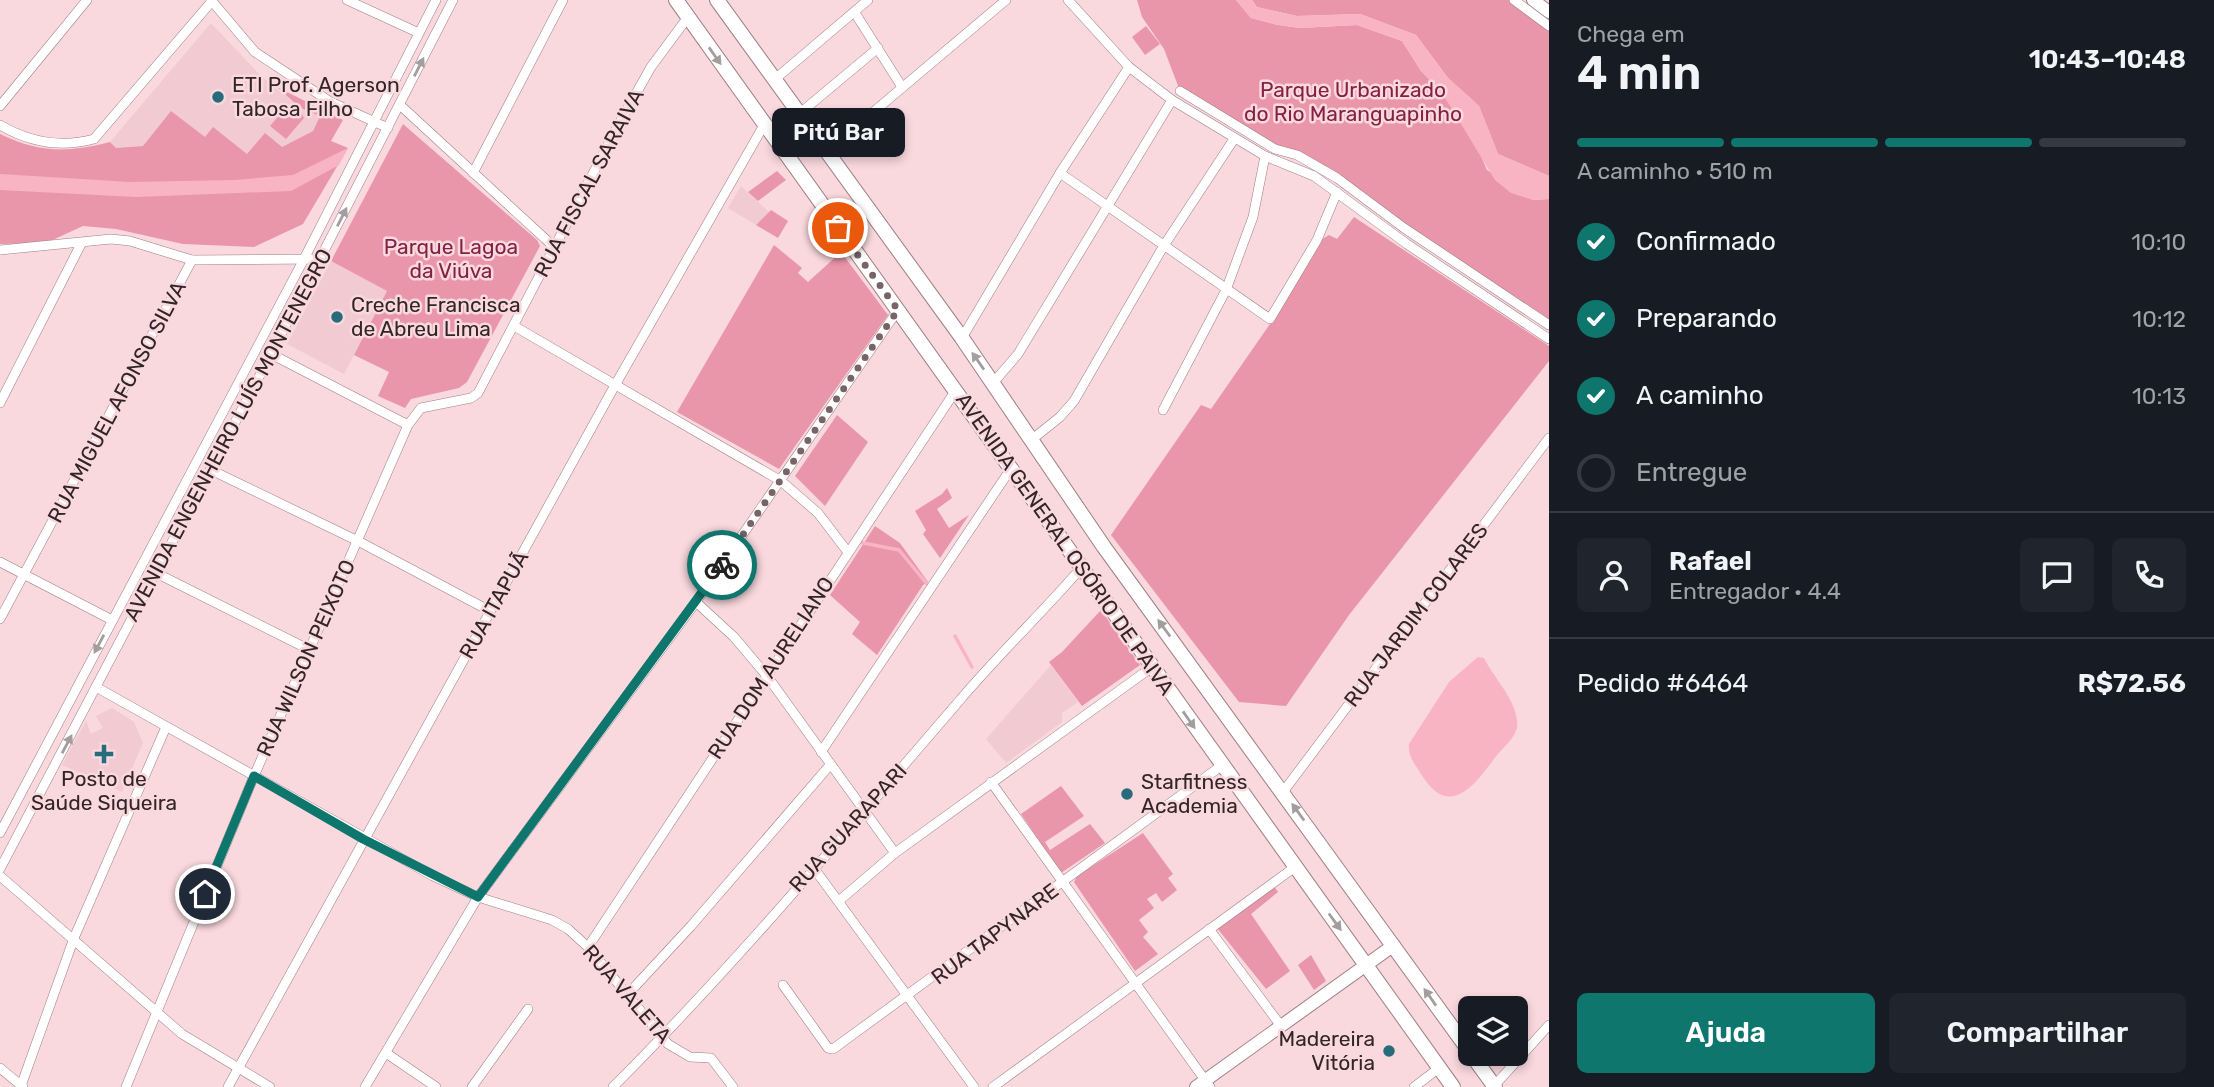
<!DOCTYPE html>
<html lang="pt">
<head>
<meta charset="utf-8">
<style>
  body { margin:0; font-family:Rubik,sans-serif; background:#20242c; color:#f1f3f6; height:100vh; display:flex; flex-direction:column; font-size:26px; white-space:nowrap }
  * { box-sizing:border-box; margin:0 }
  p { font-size:23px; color:#9ea1a6 }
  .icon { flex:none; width:38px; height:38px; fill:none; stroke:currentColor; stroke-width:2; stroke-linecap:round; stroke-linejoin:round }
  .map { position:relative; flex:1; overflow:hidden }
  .panel { display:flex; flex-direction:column; background:#171b24; width:665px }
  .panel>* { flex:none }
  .fabs { position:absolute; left:1458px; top:996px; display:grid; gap:14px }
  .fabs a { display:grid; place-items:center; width:70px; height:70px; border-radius:10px; background:#171b24; box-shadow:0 4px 10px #0003; font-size:35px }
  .pin { position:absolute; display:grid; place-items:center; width:60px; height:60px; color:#fff; margin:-30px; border:4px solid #fff; border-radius:50%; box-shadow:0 2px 7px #0007 }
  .courier { position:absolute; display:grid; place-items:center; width:70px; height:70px; margin:-35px; border:5px solid #0f766e; border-radius:50%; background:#fff; color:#222; box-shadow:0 2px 9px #0007 }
  .bubble { position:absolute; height:49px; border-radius:10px; background:#171b24; box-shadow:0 4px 10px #0003; font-size:23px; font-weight:600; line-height:49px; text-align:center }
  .summary em { font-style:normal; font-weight:600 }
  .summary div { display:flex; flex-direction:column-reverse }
  .summary { display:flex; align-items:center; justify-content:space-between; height:119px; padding:0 28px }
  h1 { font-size:46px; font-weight:600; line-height:52px }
  .bar { display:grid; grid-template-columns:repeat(4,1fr); gap:10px 7px; align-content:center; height:84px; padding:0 28px }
  .bar i { height:9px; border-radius:5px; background:#363941 }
  .bar .active { background:#0f766e }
  .bar p { grid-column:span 4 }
  .line { display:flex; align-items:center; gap:18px; padding:0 28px; border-top:2px solid #363941 }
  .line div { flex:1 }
  .round { display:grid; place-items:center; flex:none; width:74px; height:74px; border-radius:10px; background:#20242c }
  ol { padding:0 28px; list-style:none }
  li { display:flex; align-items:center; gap:21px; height:77px }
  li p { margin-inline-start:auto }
  li .icon { padding:7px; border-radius:50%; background:#0f766e; color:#fff; stroke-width:4 }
  li:last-child { color:#9ea1a6 }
  li i { width:38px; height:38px; border:4px solid #363941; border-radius:50% }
  .primary-button { display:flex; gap:14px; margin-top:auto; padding:14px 28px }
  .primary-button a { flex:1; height:80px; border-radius:10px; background:#0f766e; color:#fff; font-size:28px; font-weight:600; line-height:80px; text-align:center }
  .primary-button a+a { background:#20242c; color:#f1f3f6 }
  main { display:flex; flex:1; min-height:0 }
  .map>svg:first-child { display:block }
  .built { fill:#f2cad2 }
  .green { fill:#ea96aa }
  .water { fill:#f9b4c3 }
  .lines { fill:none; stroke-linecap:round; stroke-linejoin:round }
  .stream { stroke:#f9b4c3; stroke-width:3.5 }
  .street-casing { stroke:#9d7f85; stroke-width:10 }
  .secondary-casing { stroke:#9d7f85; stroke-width:14 }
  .primary-casing { stroke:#9d7f85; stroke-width:16 }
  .street { stroke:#fff; stroke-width:9 }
  .secondary { stroke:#fff; stroke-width:12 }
  .primary { stroke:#fff; stroke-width:14 }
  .oneway { fill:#a39d9e }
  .done { stroke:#786468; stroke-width:7; stroke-dasharray:0 12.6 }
  .route { stroke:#0f766e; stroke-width:9 }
  .poi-dot { fill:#266c7b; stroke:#f9d8de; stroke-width:2.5 }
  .labels { text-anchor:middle; stroke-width:5; stroke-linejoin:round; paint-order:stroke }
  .poi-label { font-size:21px; fill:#322528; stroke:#f9d8de; text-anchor:start }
  .park-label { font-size:21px; fill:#832143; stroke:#f9d8de }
  .street-label { font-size:21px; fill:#322528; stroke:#f9d8de }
</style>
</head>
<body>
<main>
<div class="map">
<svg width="1549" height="1087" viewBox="0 0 1549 1087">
  <rect width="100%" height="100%" fill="#f9d8de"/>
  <g class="built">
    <path d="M 211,23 L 260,75 L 299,107 L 320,116 L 313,131 L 276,150 L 243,156 L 143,146 L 116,148 L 110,142 Z"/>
    <path d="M 741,186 L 769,212 L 756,225 L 728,208 Z"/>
    <path d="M 331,261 L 387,291 L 344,374 L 287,344 Z"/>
    <path d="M 1051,665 L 1078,702 L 1062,713 L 1062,722 L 1006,763 L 986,739 Z"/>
    <path d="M 112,708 L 134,722 L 143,743 L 122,792 L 62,765 L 86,721 L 91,734 L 103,728 L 96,716 Z"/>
  </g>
  <g class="green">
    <path d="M 1137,0 L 1236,0 L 1251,18 L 1278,25 L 1300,28 L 1357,25 L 1402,41 L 1421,71 L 1441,91 L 1477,147 L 1487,170 L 1533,200 L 1549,199 L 1549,325 L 1336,178 L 1275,149 L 1180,91 L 1164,49 L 1142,17 Z"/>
    <path d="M 1252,0 L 1514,0 L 1549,26 L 1549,176 L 1498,154 L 1479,106 L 1448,78 L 1416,35 L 1360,14 L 1297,16 L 1257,7 Z"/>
    <path d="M 1146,26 L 1160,44 L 1145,55 L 1132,37 Z"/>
    <path d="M 277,87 L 343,120 L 331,141 L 348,148 L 303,224 L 254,247 L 183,244 L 116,229 L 83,226 L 46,243 L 0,244 L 0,134 C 40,153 67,153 110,142 L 116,148 L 143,146 L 171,111 L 205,137 L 213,127 L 247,154 L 265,133 L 282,147 L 313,131 L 320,116 L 299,107 Z"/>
    <path d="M 288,105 L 300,111 L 304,118 L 286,139 L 270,126 Z"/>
    <path d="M 403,124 L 537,240 L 540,246 L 467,382 L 459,388 L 411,399 L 405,408 L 378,396 L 389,372 L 354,355 L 387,291 L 331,261 Z"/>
    <path d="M 777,171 L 786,180 L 758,201 L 748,192 Z"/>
    <path d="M 771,210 L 788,221 L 778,238 L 756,225 Z"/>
    <path d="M 1354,217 L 1549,346 L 1549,361 L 1349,615 L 1286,706 L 1239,702 L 1111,535 L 1201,405 L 1211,409 L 1272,321 L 1316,243 L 1329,235 L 1337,239 Z"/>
    <path d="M 774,245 L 802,268 L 798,273 L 808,282 L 841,252 L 888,315 L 779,469 L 677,412 Z"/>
    <path d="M 837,415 L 868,442 L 825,506 L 795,476 Z"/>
    <path d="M 947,488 L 952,498 L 937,509 L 949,528 L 969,515 L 940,558 L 923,534 L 926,530 L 915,511 L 942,494 Z"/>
    <path d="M 875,526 L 900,543 L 928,582 L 923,585 L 877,655 L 852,634 L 860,622 L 830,595 Z"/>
    <path d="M 1101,610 L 1140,665 L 1082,706 L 1049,662 L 1062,652 Z"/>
    <path d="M 1061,786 L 1084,816 L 1045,842 L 1050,850 L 1090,824 L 1105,843 L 1061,873 L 1021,814 Z"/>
    <path d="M 1143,833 L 1173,874 L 1168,878 L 1177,890 L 1162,902 L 1156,893 L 1147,899 L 1154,908 L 1139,920 L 1148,932 L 1143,937 L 1158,954 L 1135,971 L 1074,882 L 1077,876 Z"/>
    <path d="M 1274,886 L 1278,892 L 1251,914 L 1290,971 L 1266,989 L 1217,928 Z"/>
    <path d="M 1311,955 L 1326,981 L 1314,990 L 1298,965 Z"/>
  </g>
  <g class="water">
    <path d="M 1236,0 L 1252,0 L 1257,7 L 1297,16 L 1360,14 L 1416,35 L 1448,78 L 1479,106 L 1498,154 L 1549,176 L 1549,199 L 1533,200 L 1511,193 L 1495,180 L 1441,91 L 1421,71 L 1402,41 L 1357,25 L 1300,28 L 1278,25 L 1251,18 Z"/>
    <path d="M 348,148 L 339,165 L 291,191 L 136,197 L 0,190 L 0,174 L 130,182 L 235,180 L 293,175 Z"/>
    <path d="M 1478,657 L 1484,658 C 1494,679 1520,703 1517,728 C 1513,741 1501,749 1494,759 C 1472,789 1448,818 1421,774 C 1415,764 1408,757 1409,744 L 1449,682 Z"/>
  </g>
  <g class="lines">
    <g class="stream">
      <path d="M 858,542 L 899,550 L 927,584"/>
      <path d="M 955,636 L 972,667"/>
    </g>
    <defs>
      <g id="street">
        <path d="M 211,0 L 255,52 L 329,101 L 388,128"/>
        <path d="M 347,0 L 419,33"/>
        <path d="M 1068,0 L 1129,67 L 1172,100 L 1265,156 L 1314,176 L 1407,244 L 1549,339"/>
        <path d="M 1514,0 L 1549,26"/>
        <path d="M 855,13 L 902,87"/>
        <path d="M 774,80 L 868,0"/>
        <path d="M 1180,91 L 1275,149 L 1297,155 L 1337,178 L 1404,228 L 1549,325"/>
        <path d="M 400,105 L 553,246"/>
        <path d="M 0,106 L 87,0"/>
        <path d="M 799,114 L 878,48"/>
        <path d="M 0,125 C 29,142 61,148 94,139 L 212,1"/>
        <path d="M 826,152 L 1006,0"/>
        <path d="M 473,173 L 563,0"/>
        <path d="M 1060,173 L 1270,319 L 1317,240 L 1337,192"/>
        <path d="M 0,250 L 111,239 L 130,241 L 192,260 L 320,259"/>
        <path d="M 514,326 L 781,481 L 818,513 L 847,551"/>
        <path d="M 962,338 L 1060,173 L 1129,67"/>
        <path d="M 271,354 L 408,425"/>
        <path d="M 993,383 L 1018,354 L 1172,100"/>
        <path d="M 0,403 L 81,244"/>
        <path d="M 1163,410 L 1226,290 L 1253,217 L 1265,156"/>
        <path d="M 1030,441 L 1060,417 L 1074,401 L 1163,247 L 1234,139"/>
        <path d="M 211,470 L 358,541 L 490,611"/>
        <path d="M 0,562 L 112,620"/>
        <path d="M 156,573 L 310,650"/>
        <path d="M 696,602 L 734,637 L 767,676 L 895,853"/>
        <path d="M 0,619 L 192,260"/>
        <path d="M 96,687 L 433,876 L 478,897 L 552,920 L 568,929 L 588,947 L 668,1044 L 690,1057 L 711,1058 L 733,1087"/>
        <path d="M 821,752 L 1012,467"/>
        <path d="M 991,782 L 1210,1087"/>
        <path d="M 1283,792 L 1549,438"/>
        <path d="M 0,833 L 304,259 L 436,0"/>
        <path d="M 813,867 L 974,1087"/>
        <path d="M 0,869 L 271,354 L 453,0"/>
        <path d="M 0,876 L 182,1034 L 270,1087"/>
        <path d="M 840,900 L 895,853 L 1152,667"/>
        <path d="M 1209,929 L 1281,1026"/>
        <path d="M 588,947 L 956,390"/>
        <path d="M 783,985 L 828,1048 L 833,1049 L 1221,766"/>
        <path d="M 627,995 L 691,926 L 830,765"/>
        <path d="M 386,1053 L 436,1087"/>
        <path d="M 0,1068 L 23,1087"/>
        <path d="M 21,1086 L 74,938 L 166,727"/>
        <path d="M 1494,1086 L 1549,1025"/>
        <path d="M 126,1087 L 254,776 L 408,425 L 421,408 L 471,398 L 478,393 L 620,122 L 651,67 L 688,17"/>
        <path d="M 228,1087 L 614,387 L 764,125"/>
        <path d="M 365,1087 L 478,897 L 696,602 L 898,310"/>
        <path d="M 472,1087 L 528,1009"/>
        <path d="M 613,1087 C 735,965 847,831 960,700 C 999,654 1042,613 1082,567"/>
        <path d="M 993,1087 L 1295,867"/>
        <path d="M 1414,1087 L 1439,1068"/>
      </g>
      <g id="secondary">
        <path d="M 1533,0 L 1549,12"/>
        <path d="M 1196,1087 L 1394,945"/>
      </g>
      <g id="primary">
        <path d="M 676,0 L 1453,1087"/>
        <path d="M 717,0 L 962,338 L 1104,547 L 1470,1052"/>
        <path d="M 1471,1054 L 1495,1087"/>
      </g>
    </defs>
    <use href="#street" class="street-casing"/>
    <use href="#secondary" class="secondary-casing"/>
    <use href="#primary" class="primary-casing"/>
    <use href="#street" class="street"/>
    <use href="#secondary" class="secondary"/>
    <use href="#primary" class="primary"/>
  </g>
  <defs><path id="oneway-solid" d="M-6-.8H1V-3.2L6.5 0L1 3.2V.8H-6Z" transform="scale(1.75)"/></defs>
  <g class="oneway">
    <use href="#oneway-solid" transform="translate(715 56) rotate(55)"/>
    <use href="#oneway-solid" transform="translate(419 67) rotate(-63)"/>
    <use href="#oneway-solid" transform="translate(342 217) rotate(-63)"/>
    <use href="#oneway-solid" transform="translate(978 361) rotate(-125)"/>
    <use href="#oneway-solid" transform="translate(1164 628) rotate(-126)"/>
    <use href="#oneway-solid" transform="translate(99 644) rotate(118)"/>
    <use href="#oneway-solid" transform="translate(1189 720) rotate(55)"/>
    <use href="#oneway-solid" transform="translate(67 744) rotate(-62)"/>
    <use href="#oneway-solid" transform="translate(1298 812) rotate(-126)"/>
    <use href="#oneway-solid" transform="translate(1335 922) rotate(54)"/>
    <use href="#oneway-solid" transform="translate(1430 997) rotate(-125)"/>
  </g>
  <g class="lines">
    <path class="done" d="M 722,565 L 898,310 L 838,228"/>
    <path class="route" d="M 205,894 L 254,776 L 363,839 L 478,897 L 722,565"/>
  </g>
  <g class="poi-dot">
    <circle cx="218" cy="97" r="7"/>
    <circle cx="337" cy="317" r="7"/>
    <path d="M100.5 743.5h7v7h7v7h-7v7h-7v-7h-7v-7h7z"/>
    <circle cx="1127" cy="794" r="7"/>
    <circle cx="1389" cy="1051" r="7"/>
  </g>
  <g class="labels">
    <g class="poi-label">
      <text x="232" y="92">ETI Prof. Agerson<tspan x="232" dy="24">Tabosa Filho</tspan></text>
      <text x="351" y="312">Creche Francisca<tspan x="351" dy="24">de Abreu Lima</tspan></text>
      <text x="104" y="786" text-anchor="middle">Posto de<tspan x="104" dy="24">Saúde Siqueira</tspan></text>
      <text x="1141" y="789">Starfitness<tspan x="1141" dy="24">Academia</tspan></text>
      <text x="1375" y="1046" text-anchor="end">Madereira<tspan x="1375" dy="24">Vitória</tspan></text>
    </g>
    <g class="park-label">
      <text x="1353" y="97">Parque Urbanizado<tspan x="1353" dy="24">do Rio Maranguapinho</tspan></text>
      <text x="451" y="254">Parque Lagoa<tspan x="451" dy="24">da Viúva</tspan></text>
    </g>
    <g class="street-label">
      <text transform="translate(589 183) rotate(-62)" y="7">RUA FISCAL SARAIVA</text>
      <text transform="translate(117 402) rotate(-62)" y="7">RUA MIGUEL AFONSO SILVA</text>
      <text transform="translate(228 435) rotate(-62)" y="7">AVENIDA ENGENHEIRO LUÍS MONTENEGRO</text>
      <text transform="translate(1065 544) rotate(55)" y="7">AVENIDA GENERAL OSÓRIO DE PAIVA</text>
      <text transform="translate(494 605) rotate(-61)" y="7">RUA ITAPUÃ</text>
      <text transform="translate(1416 615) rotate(-53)" y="7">RUA JARDIM COLARES</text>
      <text transform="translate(306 658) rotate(-66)" y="7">RUA WILSON PEIXOTO</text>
      <text transform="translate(771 668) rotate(-57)" y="7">RUA DOM AURELIANO</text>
      <text transform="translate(848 828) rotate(-48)" y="7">RUA GUARAPARI</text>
      <text transform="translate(995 934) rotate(-37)" y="7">RUA TAPYNARE</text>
      <text transform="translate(627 994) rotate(49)" y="7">RUA VALETA</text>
    </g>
  </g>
</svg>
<div class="fabs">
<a><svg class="icon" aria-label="layers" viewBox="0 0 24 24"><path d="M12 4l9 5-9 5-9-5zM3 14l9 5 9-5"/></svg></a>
</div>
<div class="pin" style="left:838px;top:228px;background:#ea580c"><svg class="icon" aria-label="bag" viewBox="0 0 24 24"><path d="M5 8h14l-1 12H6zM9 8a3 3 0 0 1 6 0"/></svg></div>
<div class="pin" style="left:205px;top:894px;background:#1f2937"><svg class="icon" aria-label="home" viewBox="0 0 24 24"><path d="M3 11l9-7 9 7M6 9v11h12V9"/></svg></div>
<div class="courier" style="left:722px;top:565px"><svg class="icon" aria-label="bike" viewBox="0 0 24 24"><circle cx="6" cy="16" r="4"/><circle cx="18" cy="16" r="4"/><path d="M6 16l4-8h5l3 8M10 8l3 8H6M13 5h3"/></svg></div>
<div class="bubble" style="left:772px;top:108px;width:133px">Pitú Bar</div>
</div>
<section class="panel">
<div class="summary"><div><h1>4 min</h1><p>Chega em</p></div><em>10:43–10:48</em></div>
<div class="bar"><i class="active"></i><i class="active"></i><i class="active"></i><i></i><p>A caminho · 510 m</p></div>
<ol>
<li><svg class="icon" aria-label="check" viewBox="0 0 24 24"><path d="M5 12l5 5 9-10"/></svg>Confirmado<p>10:10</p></li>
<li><svg class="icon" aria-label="check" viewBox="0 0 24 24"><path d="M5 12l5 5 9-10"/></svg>Preparando<p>10:12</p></li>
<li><svg class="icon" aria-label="check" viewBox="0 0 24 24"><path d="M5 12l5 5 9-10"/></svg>A caminho<p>10:13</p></li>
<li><i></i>Entregue</li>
</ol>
<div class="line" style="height:126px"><a class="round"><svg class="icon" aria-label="person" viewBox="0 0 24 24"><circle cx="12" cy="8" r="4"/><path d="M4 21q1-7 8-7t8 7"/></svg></a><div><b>Rafael</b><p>Entregador · 4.4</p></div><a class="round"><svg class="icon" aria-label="chat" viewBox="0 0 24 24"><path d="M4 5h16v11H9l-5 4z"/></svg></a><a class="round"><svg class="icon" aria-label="phone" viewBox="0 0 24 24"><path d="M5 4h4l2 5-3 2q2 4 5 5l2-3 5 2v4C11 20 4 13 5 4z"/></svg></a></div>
<div class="line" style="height:91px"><div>Pedido #6464</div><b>R$72.56</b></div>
<div class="primary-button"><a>Ajuda</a><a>Compartilhar</a></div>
</section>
</main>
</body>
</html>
